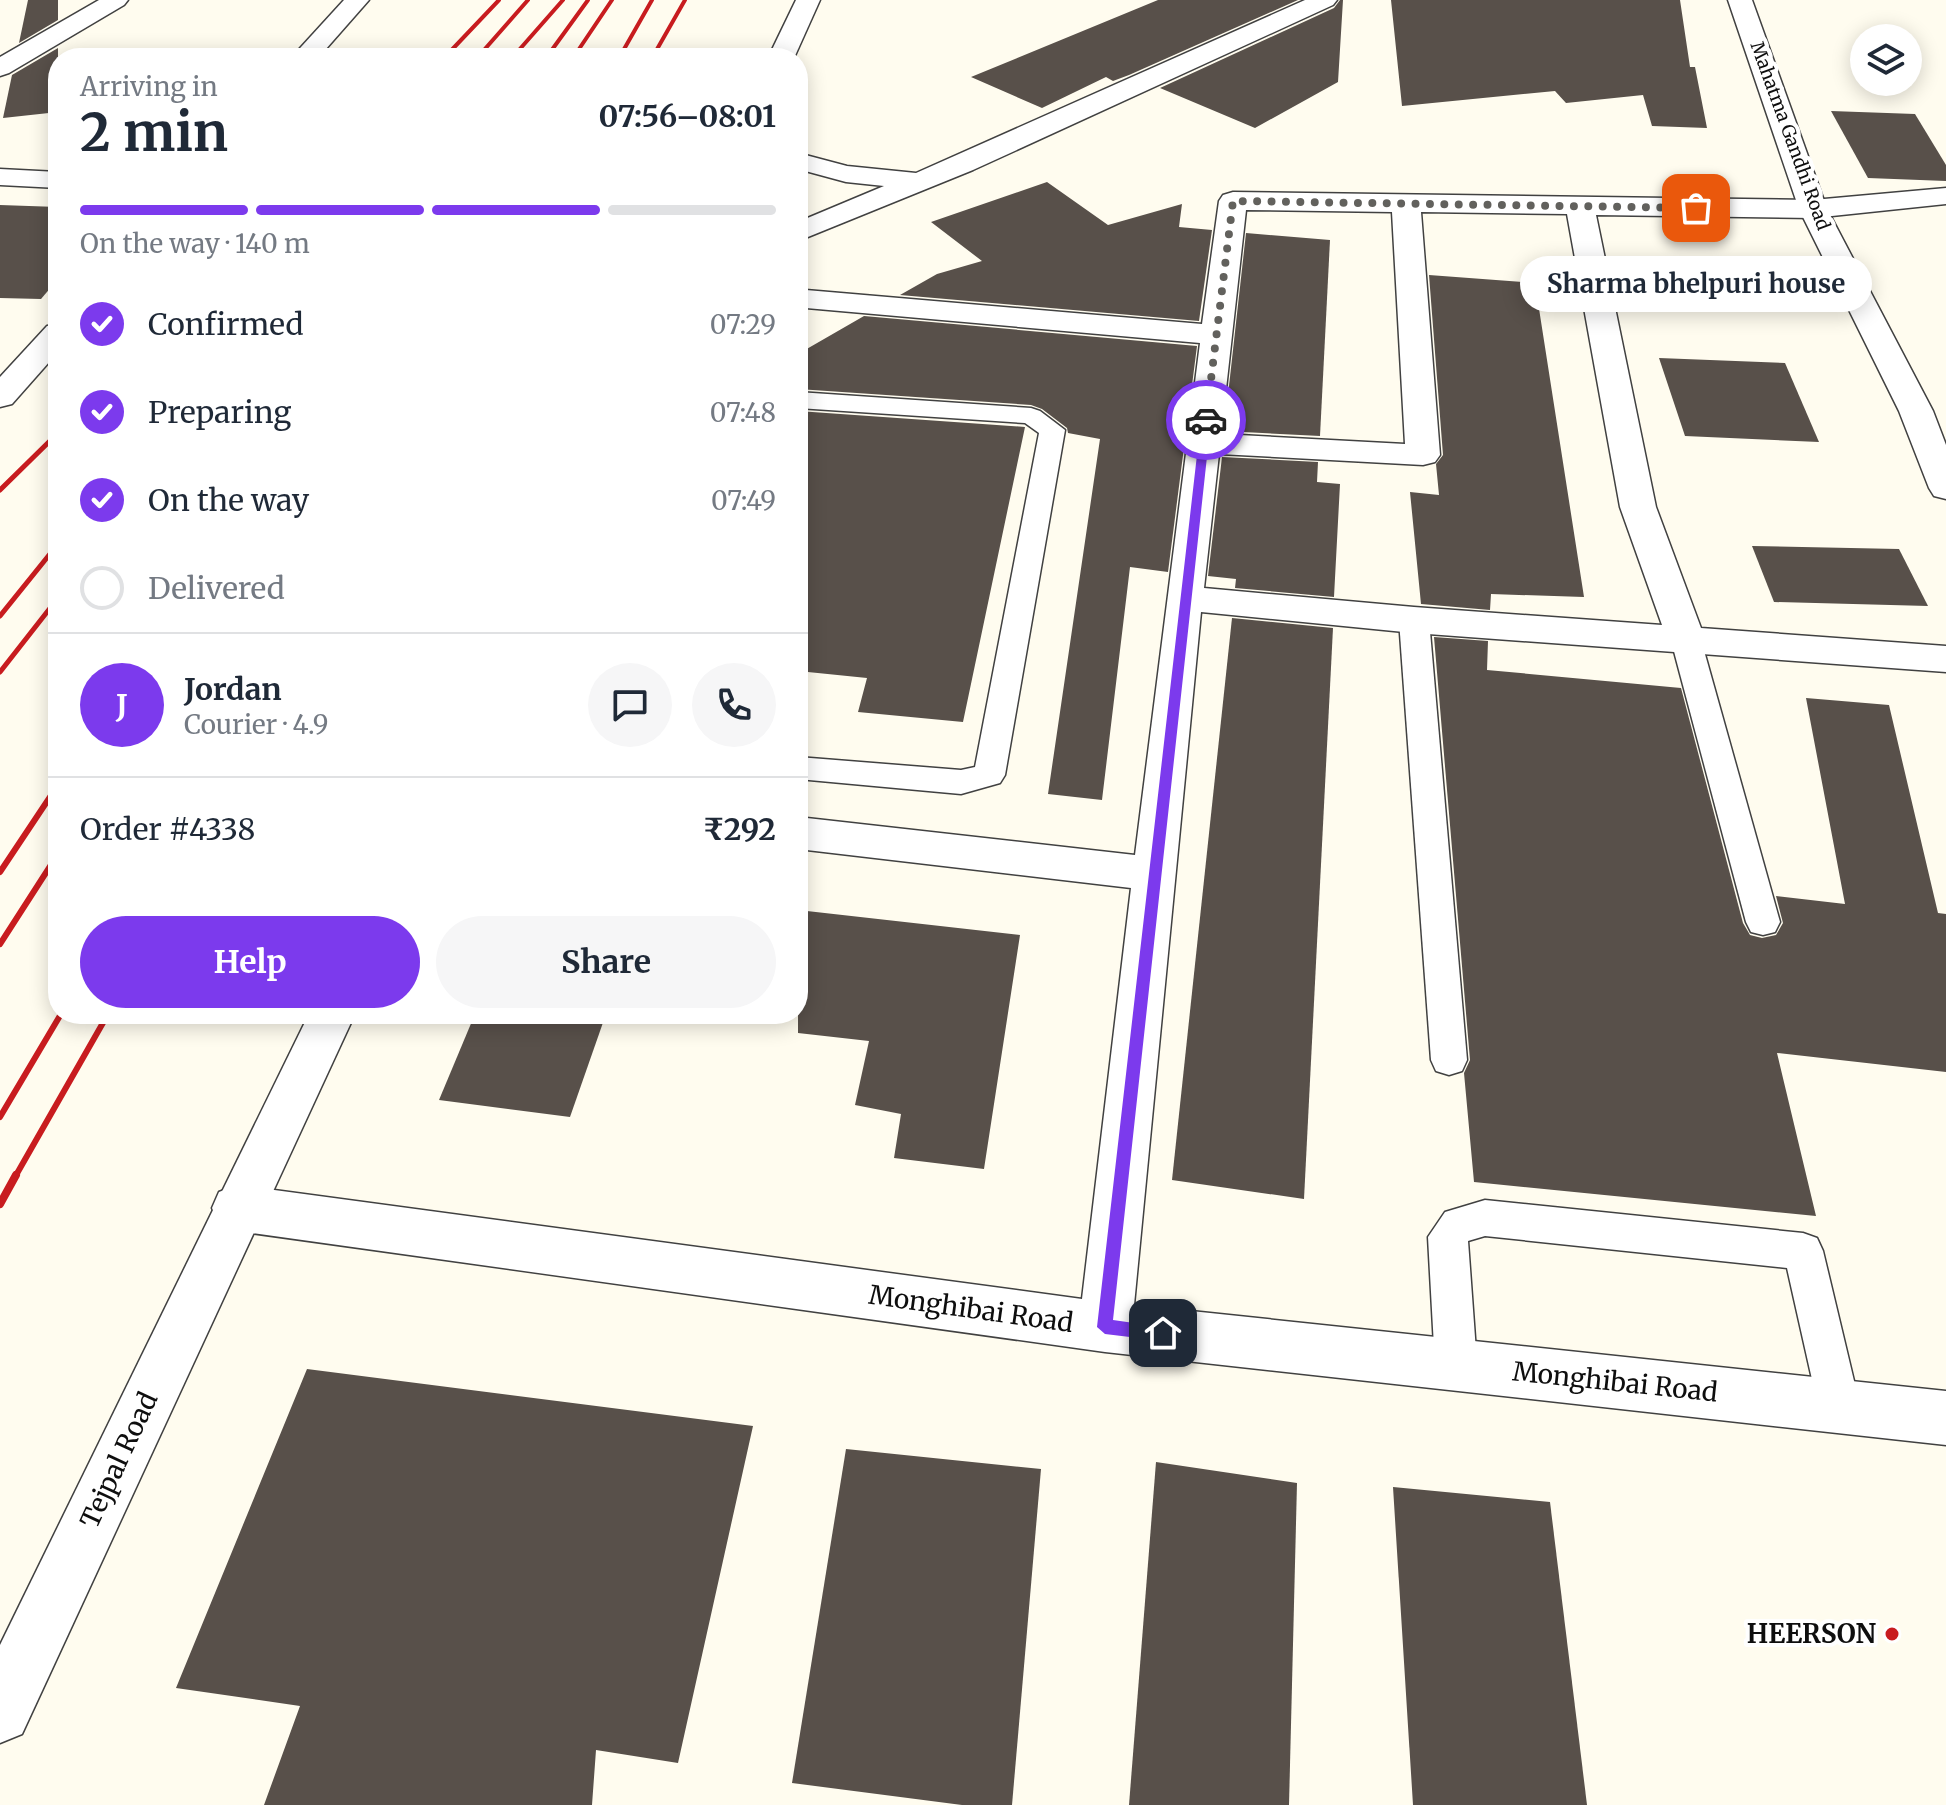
<!DOCTYPE html>
<html lang="en">
<head>
<meta charset="utf-8">
<style>
  body { margin:0; font-family:Merriweather,serif; background:#f6f6f7; color:#1f2937; height:100vh; display:flex; flex-direction:column; font-size:30px; white-space:nowrap }
  * { box-sizing:border-box; margin:0 }
  p { font-size:26px; color:#747a83 }
  .icon { flex:none; width:44px; height:44px; fill:none; stroke:currentColor; stroke-width:2; stroke-linecap:round; stroke-linejoin:round }
  .map { position:relative; flex:1; overflow:hidden }
  .panel { position:absolute; left:48px; top:48px; width:760px; height:976px; display:flex; flex-direction:column; background:#fff; border-radius:32px; box-shadow:0 4px 20px #0003 }
  .panel>* { flex:none }
  .tools { position:absolute; left:1850px; top:24px; display:grid; gap:16px }
  .tools a { display:grid; place-items:center; width:72px; height:72px; border-radius:50%; background:#fff; box-shadow:0 4px 20px #0003; font-size:40px }
  .pin { position:absolute; display:grid; place-items:center; width:68px; height:68px; color:#fff; margin:-34px; border-radius:16px; box-shadow:0 4px 12px #0006 }
  .courier { position:absolute; display:grid; place-items:center; width:80px; height:80px; margin:-40px; border:6px solid #7c3aed; border-radius:50%; background:#fff; color:#222; box-shadow:0 2px 10px #0007 }
  .bubble { position:absolute; height:56px; border-radius:28px; background:#fff; box-shadow:0 4px 20px #0003; font-size:26px; font-weight:700; line-height:56px; text-align:center }
  .head em { font-style:normal; font-weight:700 }
  .head div { display:flex; flex-direction:column-reverse }
  .head { display:flex; align-items:center; justify-content:space-between; height:136px; padding:0 32px }
  h1 { font-size:52px; font-weight:700; line-height:60px }
  .bar { display:grid; grid-template-columns:repeat(4,1fr); gap:12px 8px; align-content:center; height:96px; padding:0 32px }
  .bar i { height:10px; border-radius:6px; background:#e0e1e3 }
  .bar .current { background:#7c3aed }
  .bar p { grid-column:span 4 }
  .line { display:flex; align-items:center; gap:20px; padding:0 32px; border-top:2px solid #e0e1e3 }
  .line div { flex:1 }
  .round { display:grid; place-items:center; flex:none; width:84px; height:84px; border-radius:42px; background:#f6f6f7 }
  ol { padding:0 32px; list-style:none }
  li { display:flex; align-items:center; gap:24px; height:88px }
  li p { margin-inline-start:auto }
  li .icon { padding:8px; border-radius:50%; background:#7c3aed; color:#fff; stroke-width:4 }
  li:last-child { color:#747a83 }
  li i { width:44px; height:44px; border:4px solid #e0e1e3; border-radius:50% }
  .button { display:flex; gap:16px; margin-top:auto; padding:16px 32px }
  .button a { flex:1; height:92px; border-radius:48px; background:#7c3aed; color:#fff; font-size:32px; font-weight:700; line-height:92px; text-align:center }
  .button a+a { background:#f6f6f7; color:#1f2937 }
  .map>svg:first-child { display:block }
  .building { fill:#58504a }
  .lines { fill:none; stroke-linecap:round; stroke-linejoin:round }
  .service-casing { stroke:#414141; stroke-width:3 }
  .minor-casing { stroke:#414141; stroke-width:3 }
  .tertiary-casing { stroke:#414141; stroke-width:3 }
  .service { fill:#fff; fill-rule:evenodd }
  .minor { fill:#fff; fill-rule:evenodd }
  .tertiary { fill:#fff; fill-rule:evenodd }
  .rail-far3 { stroke:#c81c1f; stroke-width:4 }
  .rail-far2 { stroke:#c81c1f; stroke-width:5 }
  .rail-far1 { stroke:#c81c1f; stroke-width:6 }
  .rail { stroke:#c81c1f; stroke-width:8 }
  .route { fill:#7c3aed }
  .done { stroke:#62615d; stroke-width:8; stroke-dasharray:0 14.4 }
  .poi-dot { fill:#c81c1f; stroke:#fff; stroke-width:3 }
  .labels { text-anchor:middle; stroke-width:8; stroke-linejoin:round; paint-order:stroke }
  .far-street-label { font-size:18px; fill:#0e0e0e; stroke:#fff }
  .near-street-label { font-size:26px; fill:#0e0e0e; stroke:#fff }
  .near-poi-label { font-size:26px; font-weight:bold; fill:#0e0e0e; stroke:#fff; text-anchor:end }
</style>
</head>
<body>
<div class="map">
<svg width="1946" height="1805" viewBox="0 0 1946 1805">
  <rect width="100%" height="100%" fill="#fffcef"/>
  <g class="building">
    <path d="M 28,0 L 58,0 L 58,20 L 19,43 Z"/>
    <path d="M 1158,0 L 1298,0 L 1129,75 L 1113,81 L 1106,77 L 1042,108 L 971,77 Z"/>
    <path d="M 1340,0 L 1343,0 L 1338,82 L 1255,128 L 1160,88 L 1334,8 Z"/>
    <path d="M 1391,0 L 1680,0 L 1690,67 L 1695,67 L 1707,128 L 1652,126 L 1643,95 L 1566,103 L 1555,91 L 1402,106 Z"/>
    <path d="M 58,48 L 58,112 L 3,118 L 12,75 Z"/>
    <path d="M 1831,111 L 1915,114 L 1946,165 L 1946,181 L 1868,178 Z"/>
    <path d="M 1047,182 L 1108,225 L 1182,204 L 1179,227 L 1212,230 L 1199,321 L 900,295 L 937,274 L 982,261 L 931,222 Z"/>
    <path d="M 0,205 L 58,207 L 58,279 L 41,299 L 0,298 Z"/>
    <path d="M 1246,233 L 1330,240 L 1320,436 L 1224,431 Z"/>
    <path d="M 1429,275 L 1535,283 L 1584,597 L 1491,594 L 1490,610 L 1421,604 L 1410,492 L 1439,495 L 1436,464 L 1443,455 Z"/>
    <path d="M 864,316 L 1197,346 L 1168,572 L 1130,567 L 1102,800 L 1048,794 L 1100,439 L 1068,433 L 1067,428 L 1042,409 L 1031,405 L 798,389 L 798,354 Z"/>
    <path d="M 1659,358 L 1785,363 L 1819,442 L 1685,436 Z"/>
    <path d="M 798,411 L 1025,427 L 963,722 L 858,712 L 867,678 L 798,671 Z"/>
    <path d="M 1222,457 L 1318,462 L 1317,482 L 1340,484 L 1334,597 L 1235,588 L 1236,579 L 1208,576 Z"/>
    <path d="M 1752,546 L 1899,549 L 1928,606 L 1774,602 Z"/>
    <path d="M 1232,618 L 1333,628 L 1304,1199 L 1172,1180 Z"/>
    <path d="M 1434,637 L 1488,641 L 1487,670 L 1681,688 L 1743,923 L 1750,935 L 1762,938 L 1776,935 L 1783,923 L 1776,896 L 1845,904 L 1806,698 L 1889,705 L 1938,913 L 1946,914 L 1946,1072 L 1777,1053 L 1816,1216 L 1474,1182 L 1464,1073 L 1470,1060 Z"/>
    <path d="M 798,910 L 1020,935 L 984,1169 L 894,1158 L 901,1114 L 855,1105 L 869,1041 L 798,1033 Z"/>
    <path d="M 475,1014 L 606,1014 L 570,1117 L 439,1100 Z"/>
    <path d="M 307,1369 L 753,1426 L 678,1763 L 596,1750 L 592,1805 L 264,1805 L 300,1706 L 176,1688 Z"/>
    <path d="M 846,1449 L 1041,1469 L 1012,1805 L 962,1805 L 792,1783 Z"/>
    <path d="M 1156,1462 L 1297,1483 L 1289,1805 L 1129,1805 Z"/>
    <path d="M 1393,1487 L 1550,1502 L 1587,1805 L 1413,1805 Z"/>
  </g>
  <g class="lines">
    <defs>
      <g id="service">
        <path d="M 798,392 L 1031,408 L 1040,411 L 1065,430 L 1005,775 L 1000,783 L 961,794 L 798,779 L 798,757 L 961,770 L 975,767 L 1039,433 L 1025,423 L 798,408 Z"/>
        <path d="M 1414,610 L 1424,613 L 1429,620 L 1467,1060 L 1462,1071 L 1449,1075 L 1436,1071 L 1431,1060 L 1399,620 L 1404,613 Z"/>
        <path d="M 1686,630 L 1696,633 L 1701,640 L 1780,922 L 1775,932 L 1763,935 L 1751,932 L 1746,922 L 1671,640 L 1676,633 Z"/>
        <path d="M 1485,1200 L 1803,1233 L 1817,1238 L 1823,1251 L 1860,1406 L 1854,1421 L 1839,1427 L 1824,1421 L 1818,1406 L 1787,1268 L 1485,1236 L 1468,1241 L 1477,1365 L 1471,1379 L 1456,1385 L 1441,1379 L 1435,1365 L 1428,1237 L 1445,1212 Z"/>
      </g>
      <g id="minor">
        <path d="M 99,0 L 128,0 L 124,5 L 9,73 L 0,76 L 0,57 Z"/>
        <path d="M 344,0 L 369,0 L 318,58 L 291,58 Z"/>
        <path d="M 1305,0 L 1337,0 L 1333,5 L 973,170 L 798,241 L 798,222 L 884,186 L 846,182 L 798,169 L 798,153 L 847,166 L 916,173 Z"/>
        <path d="M 0,169 L 58,172 L 58,188 L 0,185 Z"/>
        <path d="M 1946,188 L 1946,204 L 1813,218 L 1596,215 L 1656,507 L 1701,628 L 1946,646 L 1946,672 L 1414,633 L 1201,612 L 1134,1305 L 1946,1391 L 1946,1445 L 1105,1352 L 237,1231 L 219,1224 L 212,1208 L 219,1192 L 237,1185 L 1082,1299 L 1131,888 L 798,849 L 798,817 L 1135,855 L 1200,343 L 806,308 L 798,310 L 798,292 L 806,290 L 1202,324 L 1219,201 L 1223,195 L 1233,192 L 1813,200 ZM 1246,210 L 1392,212 L 1405,444 L 1221,434 ZM 1421,212 L 1567,214 L 1620,507 L 1662,625 L 1414,607 L 1204,588 L 1219,454 L 1423,465 L 1435,462 L 1440,455 Z"/>
        <path d="M 58,324 L 58,352 L 12,404 L 0,407 L 0,377 L 47,326 Z"/>
      </g>
      <g id="tertiary">
        <path d="M 796,0 L 820,0 L 794,58 L 768,58 Z"/>
        <path d="M 1728,0 L 1752,0 L 1827,209 L 1933,411 L 1946,445 L 1946,499 L 1934,496 L 1929,488 L 1899,411 L 1799,209 Z"/>
        <path d="M 309,1014 L 355,1014 L 22,1734 L 0,1743 L 0,1645 Z"/>
      </g>
    </defs>
    <use href="#service" class="service-casing"/>
    <use href="#minor" class="minor-casing"/>
    <use href="#tertiary" class="tertiary-casing"/>
    <use href="#service" class="service"/>
    <use href="#minor" class="minor"/>
    <use href="#tertiary" class="tertiary"/>
    <g class="rail-far3">
      <path d="M 444,58 L 499,0"/>
      <path d="M 477,58 L 528,0"/>
      <path d="M 512,58 L 563,0"/>
      <path d="M 546,58 L 588,0"/>
      <path d="M 573,58 L 612,0"/>
      <path d="M 619,58 L 652,0"/>
      <path d="M 652,58 L 685,0"/>
    </g>
    <g class="rail-far2">
      <path d="M 0,490 L 58,433"/>
      <path d="M 0,616 L 58,544"/>
      <path d="M 0,672 L 58,598"/>
    </g>
    <g class="rail-far1">
      <path d="M 0,872 L 58,785"/>
      <path d="M 0,944 L 58,854"/>
      <path d="M 0,1117 L 61,1014"/>
      <path d="M 15,1177 L 108,1014"/>
    </g>
    <path class="rail" d="M 0,1204 L 16,1175"/>
  </g>
  <path class="route" d="M 1206,417 L 1211,420 L 1113,1320 L 1169,1328 L 1169,1338 L 1163,1341 L 1105,1334 L 1097,1327 L 1201,420 Z"/>
  <g class="lines">
    <path class="done" d="M 1206,420 L 1233,201 L 1696,208"/>
  </g>
  <circle class="poi-dot" cx="1892" cy="1634" r="8"/>
  <g class="labels">
    <g class="far-street-label">
      <text transform="translate(1790 136) rotate(70)" y="6">Mahatma Gandhi Road</text>
    </g>
    <g class="near-street-label">
      <text transform="translate(971 1309) rotate(8)" y="9">Monghibai Road</text>
      <text transform="translate(1615 1382) rotate(6)" y="9">Monghibai Road</text>
      <text transform="translate(119 1460) rotate(-65)" y="9">Tejpal Road</text>
    </g>
    <g class="near-poi-label">
      <text x="1876" y="1643">HEERSON</text>
    </g>
  </g>
</svg>
<div class="tools">
<a><svg class="icon" aria-label="layers" viewBox="0 0 24 24"><path d="M12 4l9 5-9 5-9-5zM3 14l9 5 9-5"/></svg></a>
</div>
<div class="pin" style="left:1696px;top:208px;background:#ea580c"><svg class="icon" aria-label="bag" viewBox="0 0 24 24"><path d="M5 8h14l-1 12H6zM9 8a3 3 0 0 1 6 0"/></svg></div>
<div class="pin" style="left:1163px;top:1333px;background:#1f2937"><svg class="icon" aria-label="home" viewBox="0 0 24 24"><path d="M3 11l9-7 9 7M6 9v11h12V9"/></svg></div>
<div class="courier" style="left:1206px;top:420px"><svg class="icon" aria-label="car" viewBox="0 0 24 24"><path d="M5 17H2v-5l4-1 3-4h7l3 4 3 1v5h-3M9 17h6M6 11h13"/><circle cx="7" cy="17" r="2"/><circle cx="17" cy="17" r="2"/></svg></div>
<div class="bubble" style="left:1520px;top:256px;width:352px">Sharma bhelpuri house</div>
<section class="panel">
<div class="head"><div><h1>2 min</h1><p>Arriving in</p></div><em>07:56–08:01</em></div>
<div class="bar"><i class="current"></i><i class="current"></i><i class="current"></i><i></i><p>On the way · 140 m</p></div>
<ol>
<li><svg class="icon" aria-label="check" viewBox="0 0 24 24"><path d="M5 12l5 5 9-10"/></svg>Confirmed<p>07:29</p></li>
<li><svg class="icon" aria-label="check" viewBox="0 0 24 24"><path d="M5 12l5 5 9-10"/></svg>Preparing<p>07:48</p></li>
<li><svg class="icon" aria-label="check" viewBox="0 0 24 24"><path d="M5 12l5 5 9-10"/></svg>On the way<p>07:49</p></li>
<li><i></i>Delivered</li>
</ol>
<div class="line" style="height:144px"><b class="round" style="background:#7c3aed;color:#fff">J</b><div><b>Jordan</b><p>Courier · 4.9</p></div><a class="round"><svg class="icon" aria-label="chat" viewBox="0 0 24 24"><path d="M4 5h16v11H9l-5 4z"/></svg></a><a class="round"><svg class="icon" aria-label="phone" viewBox="0 0 24 24"><path d="M5 4h4l2 5-3 2q2 4 5 5l2-3 5 2v4C11 20 4 13 5 4z"/></svg></a></div>
<div class="line" style="height:104px"><div>Order #4338</div><b>₹292</b></div>
<div class="button"><a>Help</a><a>Share</a></div>
</section>
</div>
</body>
</html>
